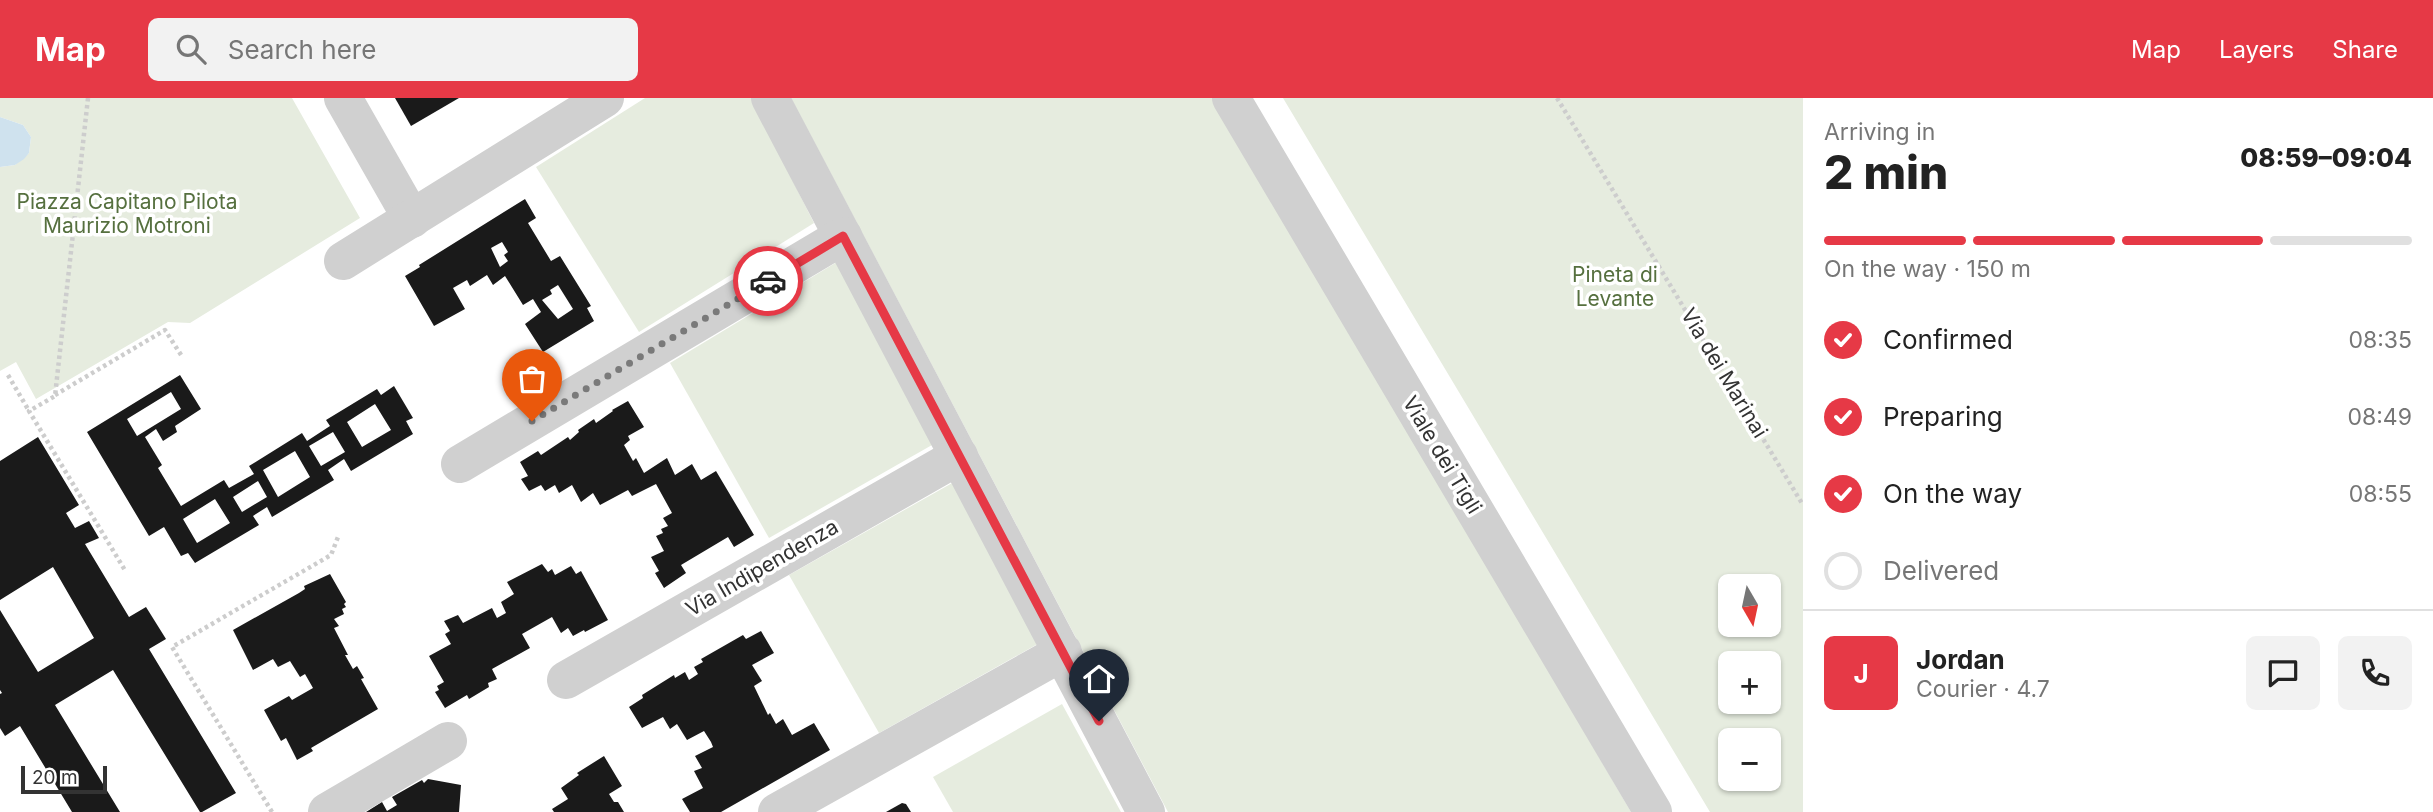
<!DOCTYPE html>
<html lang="en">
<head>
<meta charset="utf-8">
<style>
  body { margin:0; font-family:Inter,sans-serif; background:#f2f2f2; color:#222; height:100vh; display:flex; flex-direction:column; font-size:26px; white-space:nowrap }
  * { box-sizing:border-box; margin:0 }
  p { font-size:23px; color:#767676 }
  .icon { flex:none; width:38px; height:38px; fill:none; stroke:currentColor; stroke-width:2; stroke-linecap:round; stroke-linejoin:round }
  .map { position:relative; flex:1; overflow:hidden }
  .panel { display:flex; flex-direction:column; background:#fff; width:630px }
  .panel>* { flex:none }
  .needle { width:46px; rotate:171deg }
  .controls { position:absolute; left:1718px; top:476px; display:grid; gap:14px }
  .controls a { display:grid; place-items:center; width:63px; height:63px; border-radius:10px; background:#fff; box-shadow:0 2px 5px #0004; font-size:35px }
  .scale { position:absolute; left:21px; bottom:18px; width:86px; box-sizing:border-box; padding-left:7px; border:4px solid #333; border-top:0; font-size:19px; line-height:24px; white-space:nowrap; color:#333; -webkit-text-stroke:5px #fff; paint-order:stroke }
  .pin { position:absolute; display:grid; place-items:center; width:60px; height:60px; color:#fff; margin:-72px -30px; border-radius:50% 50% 50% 0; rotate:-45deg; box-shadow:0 0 7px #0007 }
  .pin .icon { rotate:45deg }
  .courier { position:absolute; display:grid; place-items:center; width:70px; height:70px; margin:-35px; border:5px solid #e63946; border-radius:50%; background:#fff; color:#222; box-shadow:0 2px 9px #0007 }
  .summary em { font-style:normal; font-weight:800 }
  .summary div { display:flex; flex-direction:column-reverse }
  .summary { display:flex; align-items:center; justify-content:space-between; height:119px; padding:0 21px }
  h1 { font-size:46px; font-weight:800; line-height:52px }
  .bar { display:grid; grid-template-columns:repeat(4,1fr); gap:10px 7px; align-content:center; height:84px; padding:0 21px }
  .bar i { height:9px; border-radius:5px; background:#e0e0e0 }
  .bar .on { background:#e63946 }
  .bar p { grid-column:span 4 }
  .line { display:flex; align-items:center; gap:18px; padding:0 21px; border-top:2px solid #e0e0e0 }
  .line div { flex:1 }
  .round { display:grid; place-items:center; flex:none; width:74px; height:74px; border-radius:10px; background:#f2f2f2 }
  ol { padding:0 21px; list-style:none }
  li { display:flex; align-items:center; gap:21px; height:77px }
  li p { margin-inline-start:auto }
  li .icon { padding:7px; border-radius:50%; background:#e63946; color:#fff; stroke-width:4 }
  li:last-child { color:#767676 }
  li i { width:38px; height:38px; border:4px solid #e0e0e0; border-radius:50% }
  header { display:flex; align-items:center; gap:42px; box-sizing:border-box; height:98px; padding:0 35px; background:#e63946; color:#fff }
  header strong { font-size:33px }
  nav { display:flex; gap:38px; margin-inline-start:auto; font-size:24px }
  .search { width:490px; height:63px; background:#f2f2f2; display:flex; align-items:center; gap:18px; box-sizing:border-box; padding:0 24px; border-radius:10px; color:#767676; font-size:26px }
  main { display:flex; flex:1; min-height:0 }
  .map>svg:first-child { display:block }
  .green { fill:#e6ecdf; fill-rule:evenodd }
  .water { fill:#cfe2ee }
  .building { fill:#1a1a1a; fill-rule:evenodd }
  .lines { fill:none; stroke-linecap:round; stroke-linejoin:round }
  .path { stroke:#cdcdcd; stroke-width:4.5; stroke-dasharray:3.5 3.5; stroke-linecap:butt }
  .minor { stroke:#d0d0d0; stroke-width:38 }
  .done { stroke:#7a7a7a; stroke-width:7; stroke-dasharray:0 12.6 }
  .route { stroke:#e63946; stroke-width:9 }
  .labels { text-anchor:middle; stroke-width:7; stroke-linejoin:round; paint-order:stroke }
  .park-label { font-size:21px; fill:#56703f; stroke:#fff }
  .street-label { font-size:21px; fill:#333; stroke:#fff }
</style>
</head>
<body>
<header>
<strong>Map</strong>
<div class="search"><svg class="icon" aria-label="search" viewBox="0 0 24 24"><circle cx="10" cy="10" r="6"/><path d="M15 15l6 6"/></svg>Search here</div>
<nav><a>Map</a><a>Layers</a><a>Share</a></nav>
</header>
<main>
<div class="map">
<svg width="1803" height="714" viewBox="0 0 1803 714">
  <rect width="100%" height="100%" fill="#fff"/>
  <g class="green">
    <path d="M 0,0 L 292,0 L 360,120 L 190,225 L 168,224 L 36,301 L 16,264 L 0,273 L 0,69 L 15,67 L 29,55 L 31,39 L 23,27 L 0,19 Z"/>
    <path d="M 645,0 L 751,0 L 814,125 L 639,234 L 536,69 Z"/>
    <path d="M 791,0 L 1215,0 L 1631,714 L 1168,714 Z"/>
    <path d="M 1283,0 L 1803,0 L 1803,714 L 1710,714 ZM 1731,488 L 1769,488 L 1769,527 L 1731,527 ZM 1731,565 L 1769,565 L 1769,604 L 1731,604 ZM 1731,642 L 1769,642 L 1769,681 L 1731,681 Z"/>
    <path d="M 837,164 L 932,347 L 769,440 L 670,265 Z"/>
    <path d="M 954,384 L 1043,543 L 879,635 L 789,477 Z"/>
    <path d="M 1062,606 L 1121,714 L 953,714 L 933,679 Z"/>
  </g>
  <path class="water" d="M 0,19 L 23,27 L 31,39 L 29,55 L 24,61 L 15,67 L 0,69 Z"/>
  <g class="building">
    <path d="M 395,0 L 459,0 L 411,28 Z"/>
    <path d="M 525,101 L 536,120 L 528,125 L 551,163 L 560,158 L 591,208 L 587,210 L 594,223 L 543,254 L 525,226 L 541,214 L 533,201 L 523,207 L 505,178 L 493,187 L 487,177 L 470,188 L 467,182 L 453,190 L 465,211 L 434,228 L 405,178 L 420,169 L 419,167 ZM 502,144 L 508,154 L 504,157 L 508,163 L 500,169 L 491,150 ZM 558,187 L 573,211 L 558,221 L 542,202 L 552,196 L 550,192 Z"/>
    <path d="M 180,277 L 201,311 L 175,328 L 177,334 L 163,343 L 156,331 L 145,339 L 162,367 L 158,370 L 181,408 L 224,382 L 229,390 L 254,376 L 249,368 L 302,335 L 307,343 L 330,328 L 326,322 L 377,291 L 381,297 L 394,288 L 413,320 L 406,323 L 413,336 L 351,373 L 344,361 L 328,372 L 334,382 L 272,419 L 267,409 L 253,418 L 259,427 L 195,465 L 188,455 L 181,458 L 164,429 L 149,438 L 87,334 ZM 171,294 L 181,311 L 137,338 L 127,321 ZM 375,306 L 391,332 L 362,349 L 347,324 ZM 333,334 L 345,354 L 321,368 L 309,348 ZM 295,353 L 310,379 L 278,399 L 263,372 ZM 258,383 L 267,399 L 242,414 L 233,399 ZM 215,401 L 230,425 L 197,445 L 183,421 Z"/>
    <path d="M 628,303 L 644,329 L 628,338 L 630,342 L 624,347 L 633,363 L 636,360 L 644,375 L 667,360 L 675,377 L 692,366 L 701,382 L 716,373 L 754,437 L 734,449 L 728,439 L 681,467 L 686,475 L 664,490 L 655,475 L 659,473 L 651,459 L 664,453 L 656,438 L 663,435 L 661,431 L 668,428 L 663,420 L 672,415 L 656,386 L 632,398 L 628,392 L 600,407 L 593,395 L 581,404 L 572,387 L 559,395 L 555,387 L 545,393 L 541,387 L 529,393 L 521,381 L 528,378 L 520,364 L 538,353 L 541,357 L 568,339 L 570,342 L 579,334 L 578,332 L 594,321 L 596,325 L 613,313 L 612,312 Z"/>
    <path d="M 38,339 L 79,407 L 66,415 L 75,430 L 89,423 L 99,440 L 85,446 L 129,519 L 146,509 L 166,541 L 149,551 L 236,695 L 202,714 L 200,714 L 113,572 L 55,607 L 120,714 L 72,714 L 20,628 L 5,638 L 0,630 L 0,596 L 2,595 L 0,592 L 0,512 L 38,574 L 94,540 L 53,469 L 0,502 L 0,363 Z"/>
    <path d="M 542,466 L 548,474 L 552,471 L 555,477 L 571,468 L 576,476 L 581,473 L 608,522 L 585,534 L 584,532 L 573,538 L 568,530 L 561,535 L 552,519 L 522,536 L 530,550 L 492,571 L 497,581 L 488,585 L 489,589 L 469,601 L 467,597 L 445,610 L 435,594 L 439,592 L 437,588 L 444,584 L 429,558 L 451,546 L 445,536 L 450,533 L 444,523 L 458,517 L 463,525 L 492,510 L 497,520 L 506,515 L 501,504 L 514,496 L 507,484 Z"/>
    <path d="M 330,476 L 346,504 L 344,506 L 346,509 L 342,511 L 344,516 L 334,521 L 339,528 L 334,530 L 348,557 L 345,557 L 353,571 L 357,568 L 364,580 L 361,581 L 378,611 L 311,650 L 313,653 L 297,662 L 286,640 L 281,643 L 264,612 L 289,598 L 292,602 L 313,590 L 305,576 L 300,579 L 290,563 L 278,569 L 273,561 L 253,572 L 233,532 L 299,495 L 305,491 L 304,488 Z"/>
    <path d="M 761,533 L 774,555 L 752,567 L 762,583 L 754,588 L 768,617 L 770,615 L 776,626 L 783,621 L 792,637 L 814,625 L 830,652 L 721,714 L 690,714 L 682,701 L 703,690 L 694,673 L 702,670 L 695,658 L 713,649 L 711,644 L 704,633 L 687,642 L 677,626 L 670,631 L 663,619 L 642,630 L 629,609 L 643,600 L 642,597 L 674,577 L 675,580 L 685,574 L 689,582 L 698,576 L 694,569 L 703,564 L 701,561 L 743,537 L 746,541 Z"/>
    <path d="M 604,658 L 622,688 L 609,696 L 614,704 L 618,704 L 624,714 L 554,714 L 552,711 L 568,701 L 561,690 L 579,677 L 577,675 Z"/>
    <path d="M 428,681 L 461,687 L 459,714 L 366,714 L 382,704 L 387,713 L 397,707 L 392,699 L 422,682 L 424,685 Z"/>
    <path d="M 902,705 L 906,706 L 911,714 L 886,714 Z"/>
  </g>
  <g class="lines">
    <g class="path">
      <path d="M 88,0 L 55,298 L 29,313 L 126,474"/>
      <path d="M 1557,0 L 1803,407"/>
      <path d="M 8,277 L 29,313"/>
      <path d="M 55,297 L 165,232 L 183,260"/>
      <path d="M 272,714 L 172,549 L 331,457 L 338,439"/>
    </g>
    <g class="minor">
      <path d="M 343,0 L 412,121"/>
      <path d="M 770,0 L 1146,714"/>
      <path d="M 1231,0 L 1653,714"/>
      <path d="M 343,163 L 605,0"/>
      <path d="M 460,366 L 843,138"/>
      <path d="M 566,582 L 959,358"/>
      <path d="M 327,714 L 448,643"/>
      <path d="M 777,714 L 1063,554"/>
    </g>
  </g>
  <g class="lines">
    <path class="done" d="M 532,323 L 768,183"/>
    <path class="route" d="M 768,183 L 843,138 L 1099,623"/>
  </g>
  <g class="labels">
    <g class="park-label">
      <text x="127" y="111">Piazza Capitano Pilota<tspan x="127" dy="24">Maurizio Motroni</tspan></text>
      <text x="1615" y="184">Pineta di<tspan x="1615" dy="24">Levante</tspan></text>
    </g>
    <g class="street-label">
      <text transform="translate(1724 275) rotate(59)" y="7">Via dei Marinai</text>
      <text transform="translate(1442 357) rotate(59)" y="7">Viale dei Tigli</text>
      <text transform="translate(762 470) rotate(-30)" y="7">Via Indipendenza</text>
    </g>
  </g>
</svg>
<div class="controls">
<a><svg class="needle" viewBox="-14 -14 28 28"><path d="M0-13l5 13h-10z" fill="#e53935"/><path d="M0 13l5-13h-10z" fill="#767676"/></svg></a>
<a>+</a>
<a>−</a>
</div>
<div class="scale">20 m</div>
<div class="pin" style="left:532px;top:323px;background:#ea580c"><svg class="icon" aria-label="bag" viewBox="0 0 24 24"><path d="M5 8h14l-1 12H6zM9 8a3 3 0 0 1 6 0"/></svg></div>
<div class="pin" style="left:1099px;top:623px;background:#1f2937"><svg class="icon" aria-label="home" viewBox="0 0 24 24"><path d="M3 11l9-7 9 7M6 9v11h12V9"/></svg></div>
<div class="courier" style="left:768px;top:183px"><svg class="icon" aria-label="car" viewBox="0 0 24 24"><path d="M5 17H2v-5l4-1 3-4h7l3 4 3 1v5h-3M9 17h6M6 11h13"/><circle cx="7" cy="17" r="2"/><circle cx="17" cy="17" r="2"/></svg></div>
</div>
<section class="panel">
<div class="summary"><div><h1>2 min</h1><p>Arriving in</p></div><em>08:59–09:04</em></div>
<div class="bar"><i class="on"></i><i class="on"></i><i class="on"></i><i></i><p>On the way · 150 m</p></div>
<ol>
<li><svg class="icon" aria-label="check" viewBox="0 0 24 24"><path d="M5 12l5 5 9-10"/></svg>Confirmed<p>08:35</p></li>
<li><svg class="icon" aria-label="check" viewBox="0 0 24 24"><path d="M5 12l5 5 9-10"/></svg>Preparing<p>08:49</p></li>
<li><svg class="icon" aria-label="check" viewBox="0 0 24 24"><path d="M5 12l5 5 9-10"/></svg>On the way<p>08:55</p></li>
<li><i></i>Delivered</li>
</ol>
<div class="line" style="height:126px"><b class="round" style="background:#e63946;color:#fff">J</b><div><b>Jordan</b><p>Courier · 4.7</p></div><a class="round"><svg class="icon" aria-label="chat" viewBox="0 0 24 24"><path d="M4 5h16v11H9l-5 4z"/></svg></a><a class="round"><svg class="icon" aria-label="phone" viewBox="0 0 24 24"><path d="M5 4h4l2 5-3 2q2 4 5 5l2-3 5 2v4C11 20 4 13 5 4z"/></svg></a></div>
</section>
</main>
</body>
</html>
